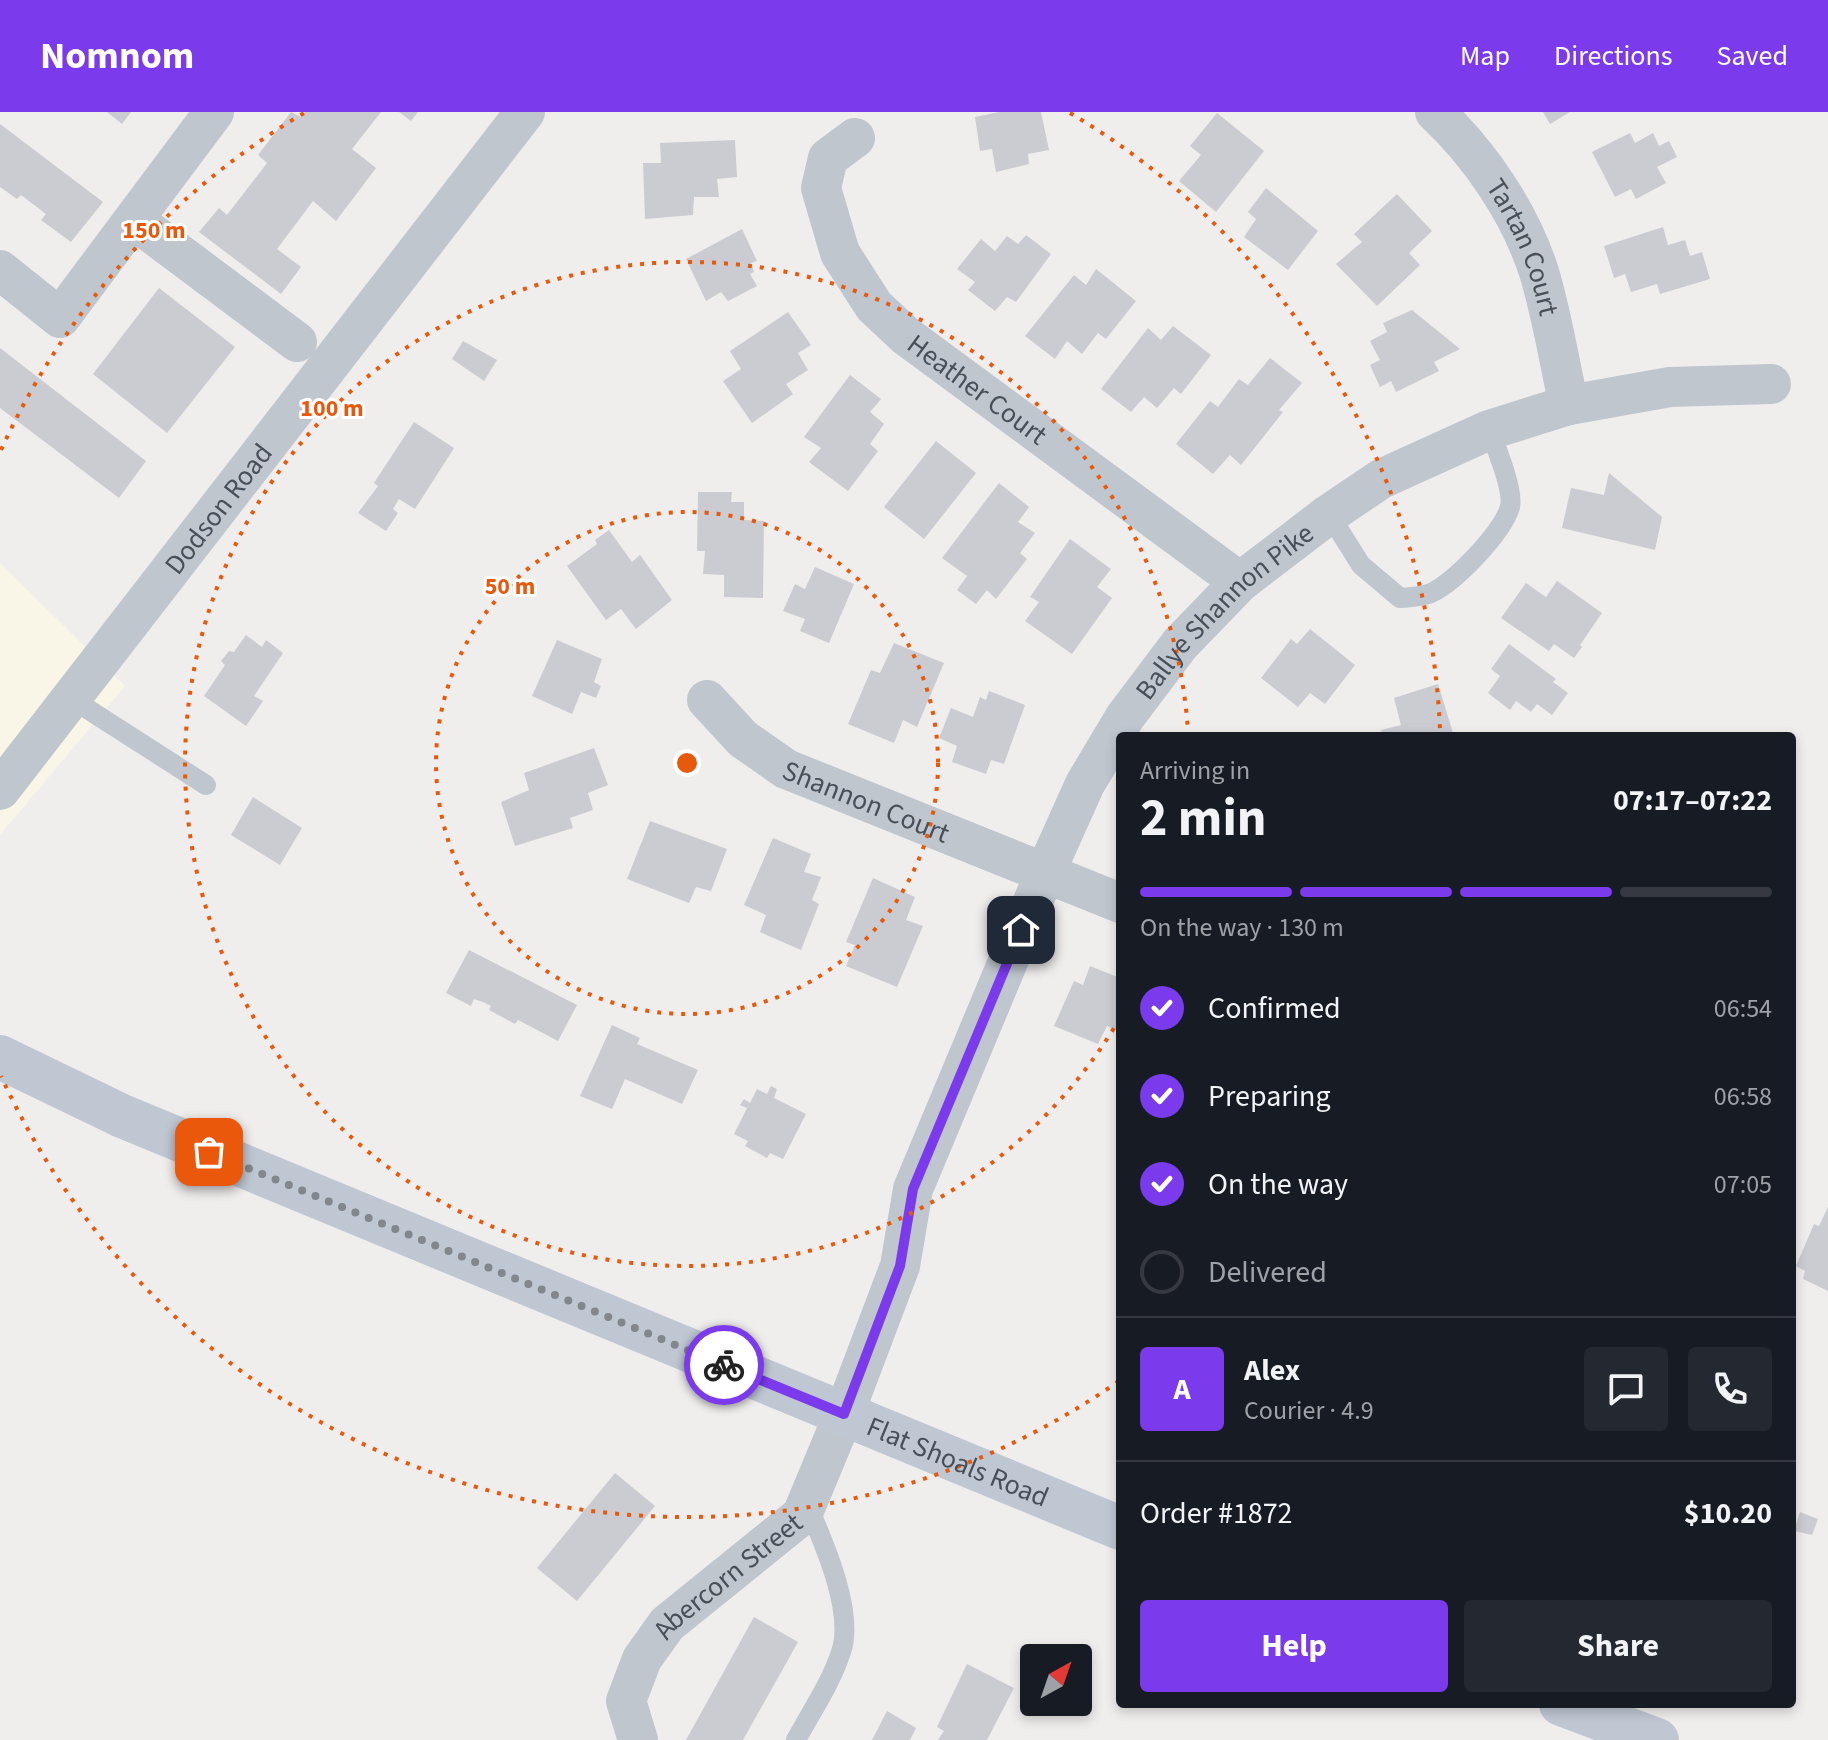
<!DOCTYPE html>
<html lang="en">
<head>
<meta charset="utf-8">
<style>
  body { margin:0; font-family:"Source Sans 3",sans-serif; background:#242831; color:#f1f3f6; height:100vh; display:flex; flex-direction:column; font-size:30px; white-space:nowrap }
  * { box-sizing:border-box; margin:0 }
  p { font-size:26px; color:#9ea1a6 }
  .icon { flex:none; width:44px; height:44px; fill:none; stroke:currentColor; stroke-width:2; stroke-linecap:round; stroke-linejoin:round }
  .map { position:relative; flex:1; overflow:hidden }
  .details { position:absolute; left:1116px; top:620px; width:680px; height:976px; display:flex; flex-direction:column; background:#171b24; border-radius:8px; box-shadow:0 4px 12px #0003 }
  .details>* { flex:none }
  .needle { width:52px; rotate:40deg }
  .controls { position:absolute; left:1020px; top:1532px; display:grid; gap:16px }
  .controls a { display:grid; place-items:center; width:72px; height:72px; border-radius:8px; background:#171b24; box-shadow:0 4px 12px #0003; font-size:40px }
  .pin { position:absolute; display:grid; place-items:center; width:68px; height:68px; color:#fff; margin:-34px; border-radius:16px; box-shadow:0 4px 12px #0006 }
  .courier { position:absolute; display:grid; place-items:center; width:80px; height:80px; margin:-40px; border:6px solid #7c3aed; border-radius:50%; background:#fff; color:#222; box-shadow:0 2px 10px #0007 }
  .head em { font-style:normal; font-weight:700 }
  .head div { display:flex; flex-direction:column-reverse }
  .head { display:flex; align-items:center; justify-content:space-between; height:136px; padding:0 24px }
  h1 { font-size:52px; font-weight:700; line-height:60px }
  .bar { display:grid; grid-template-columns:repeat(4,1fr); gap:12px 8px; align-content:center; height:96px; padding:0 24px }
  .bar i { height:10px; border-radius:6px; background:#363941 }
  .bar .current { background:#7c3aed }
  .bar p { grid-column:span 4 }
  .line { display:flex; align-items:center; gap:20px; padding:0 24px; border-top:2px solid #363941 }
  .line div { flex:1 }
  .round { display:grid; place-items:center; flex:none; width:84px; height:84px; border-radius:8px; background:#242831 }
  ol { padding:0 24px; list-style:none }
  li { display:flex; align-items:center; gap:24px; height:88px }
  li p { margin-inline-start:auto }
  li .icon { padding:8px; border-radius:50%; background:#7c3aed; color:#fff; stroke-width:4 }
  li:last-child { color:#9ea1a6 }
  li i { width:44px; height:44px; border:4px solid #363941; border-radius:50% }
  .cta { display:flex; gap:16px; margin-top:auto; padding:16px 24px }
  .cta a { flex:1; height:92px; border-radius:8px; background:#7c3aed; color:#fff; font-size:32px; font-weight:700; line-height:92px; text-align:center }
  .cta a+a { background:#242831; color:#f1f3f6 }
  header { display:flex; align-items:center; gap:48px; box-sizing:border-box; height:112px; padding:0 40px; background:#7c3aed; color:#fff }
  header strong { font-size:38px }
  nav { display:flex; gap:44px; margin-inline-start:auto; font-size:28px }
  .map>svg:first-child { display:block }
  .commercial { fill:#faf6e7 }
  .building { fill:#caccd2 }
  .lines { fill:none; stroke-linecap:round; stroke-linejoin:round }
  .lane { stroke:#bfc6ce; stroke-width:20 }
  .street { stroke:#bfc6ce; stroke-width:40 }
  .secondary { stroke:#bfc7d3; stroke-width:44 }
  .done { stroke:#82868d; stroke-width:8; stroke-dasharray:0 14.4 }
  .route { stroke:#7c3aed; stroke-width:10 }
  .ring { fill:none; stroke:#e8590c; stroke-width:4; stroke-dasharray:4 8 }
  .labels { text-anchor:middle; stroke-width:6; stroke-linejoin:round; paint-order:stroke }
  .street-label { font-size:28px; fill:#474f59; stroke:#fff }
  .centre { fill:#e8590c; stroke:#fff; stroke-width:4 }
  .ring-label { font-size:24px; text-anchor:middle; font-weight:bold; fill:#e8590c; stroke:#fff; stroke-width:6; stroke-linejoin:round; paint-order:stroke }
</style>
</head>
<body>
<header>
<strong>Nomnom</strong>
<nav><a>Map</a><a>Directions</a><a>Saved</a></nav>
</header>
<div class="map">
<svg width="1828" height="1628" viewBox="0 0 1828 1628">
  <rect width="100%" height="100%" fill="#f0eded"/>
  <path class="commercial" d="M 0,451 L 125,574 L 0,723 Z"/>
  <g class="building">
    <path d="M 107,0 L 131,0 L 122,12 Z"/>
    <path d="M 291,0 L 301,5 L 305,0 L 381,0 L 352,37 L 376,56 L 336,109 L 313,89 L 277,137 L 301,155 L 281,182 L 199,120 L 219,96 L 227,103 L 267,51 L 258,43 Z"/>
    <path d="M 399,0 L 418,0 L 411,9 Z"/>
    <path d="M 999,0 L 1041,0 L 1049,38 L 1028,42 L 1029,52 L 996,60 L 992,37 L 980,39 L 975,5 Z"/>
    <path d="M 1543,0 L 1570,0 L 1550,12 Z"/>
    <path d="M 1217,1 L 1264,39 L 1216,100 L 1179,69 L 1201,43 L 1190,34 Z"/>
    <path d="M 0,12 L 103,90 L 71,130 L 41,108 L 46,102 L 21,83 L 17,87 L 0,75 Z"/>
    <path d="M 1630,21 L 1635,31 L 1653,21 L 1659,34 L 1669,29 L 1677,45 L 1657,55 L 1666,71 L 1636,87 L 1631,77 L 1615,85 L 1592,40 Z"/>
    <path d="M 735,28 L 737,65 L 717,67 L 719,85 L 694,85 L 693,103 L 645,107 L 643,51 L 661,51 L 660,31 Z"/>
    <path d="M 1266,76 L 1318,119 L 1288,158 L 1244,125 L 1256,107 L 1248,100 Z"/>
    <path d="M 1397,82 L 1432,119 L 1409,141 L 1420,153 L 1377,194 L 1336,152 L 1362,130 L 1354,122 Z"/>
    <path d="M 1663,115 L 1668,133 L 1685,128 L 1690,144 L 1702,140 L 1710,167 L 1660,182 L 1657,172 L 1631,180 L 1625,162 L 1614,166 L 1604,134 Z"/>
    <path d="M 742,117 L 757,149 L 751,151 L 754,160 L 750,162 L 757,174 L 728,189 L 721,180 L 706,189 L 686,147 Z"/>
    <path d="M 1026,123 L 1051,142 L 1016,190 L 1007,185 L 995,199 L 968,178 L 975,170 L 957,157 L 981,127 L 995,139 L 1007,124 L 1018,132 Z"/>
    <path d="M 1096,157 L 1136,189 L 1106,227 L 1098,221 L 1082,242 L 1067,229 L 1055,247 L 1025,224 L 1074,163 L 1086,173 Z"/>
    <path d="M 159,176 L 235,235 L 167,321 L 93,262 Z"/>
    <path d="M 1412,198 L 1460,237 L 1434,250 L 1439,259 L 1396,280 L 1391,269 L 1380,275 L 1370,253 L 1380,248 L 1370,229 L 1387,220 L 1383,211 Z"/>
    <path d="M 788,200 L 811,233 L 798,241 L 808,258 L 786,272 L 793,282 L 752,311 L 723,269 L 741,257 L 730,239 Z"/>
    <path d="M 1173,214 L 1211,243 L 1181,282 L 1174,276 L 1157,296 L 1144,285 L 1131,300 L 1101,277 L 1148,216 L 1161,228 Z"/>
    <path d="M 463,229 L 497,248 L 484,269 L 452,247 Z"/>
    <path d="M 0,236 L 146,349 L 119,386 L 0,296 Z"/>
    <path d="M 1270,246 L 1302,271 L 1279,298 L 1283,300 L 1241,353 L 1230,343 L 1213,362 L 1176,332 L 1210,289 L 1218,295 L 1239,267 L 1248,273 Z"/>
    <path d="M 850,263 L 881,287 L 870,300 L 884,312 L 870,332 L 878,339 L 848,379 L 809,350 L 821,336 L 804,325 Z"/>
    <path d="M 414,310 L 454,336 L 415,397 L 399,387 L 393,397 L 398,401 L 386,419 L 358,401 L 378,374 L 374,371 Z"/>
    <path d="M 936,329 L 976,361 L 924,427 L 884,395 Z"/>
    <path d="M 1609,361 L 1662,405 L 1655,438 L 1562,416 L 1571,376 L 1604,383 Z"/>
    <path d="M 999,371 L 1029,395 L 1018,410 L 1035,421 L 1020,441 L 1027,447 L 996,487 L 987,478 L 976,492 L 957,478 L 967,464 L 942,446 Z"/>
    <path d="M 698,380 L 732,380 L 731,390 L 744,390 L 744,408 L 764,409 L 763,486 L 724,485 L 724,463 L 703,462 L 705,439 L 697,439 Z"/>
    <path d="M 609,418 L 632,450 L 640,443 L 672,488 L 636,517 L 621,497 L 606,508 L 567,454 L 597,432 L 595,428 Z"/>
    <path d="M 1070,427 L 1111,457 L 1097,475 L 1112,486 L 1072,542 L 1025,509 L 1039,490 L 1030,485 Z"/>
    <path d="M 815,455 L 854,472 L 829,531 L 800,519 L 805,507 L 783,499 L 795,472 L 805,477 Z"/>
    <path d="M 1557,469 L 1602,501 L 1580,533 L 1582,535 L 1574,546 L 1554,532 L 1549,539 L 1501,506 L 1526,471 L 1546,485 Z"/>
    <path d="M 1310,517 L 1355,553 L 1325,592 L 1310,581 L 1298,595 L 1261,566 L 1291,527 L 1297,532 Z"/>
    <path d="M 246,523 L 262,535 L 266,528 L 283,541 L 254,584 L 263,589 L 246,614 L 204,584 L 225,553 L 221,549 L 229,539 L 234,540 Z"/>
    <path d="M 557,528 L 602,547 L 594,570 L 601,574 L 596,586 L 581,580 L 572,602 L 532,584 Z"/>
    <path d="M 894,531 L 944,551 L 917,615 L 903,608 L 894,631 L 848,612 L 871,558 L 880,561 Z"/>
    <path d="M 1509,532 L 1556,567 L 1553,570 L 1568,581 L 1552,603 L 1537,592 L 1531,600 L 1516,589 L 1510,598 L 1488,581 L 1500,564 L 1491,557 Z"/>
    <path d="M 1438,572 L 1454,624 L 1383,624 L 1381,618 L 1401,613 L 1394,586 Z"/>
    <path d="M 989,579 L 1025,593 L 1004,652 L 991,648 L 986,662 L 952,650 L 957,634 L 939,626 L 951,596 L 973,605 L 980,585 L 986,588 Z"/>
    <path d="M 594,636 L 608,673 L 588,681 L 593,698 L 570,706 L 573,716 L 515,734 L 501,690 L 529,678 L 524,661 Z"/>
    <path d="M 253,685 L 302,716 L 280,753 L 231,723 Z"/>
    <path d="M 650,709 L 727,737 L 711,779 L 696,775 L 689,791 L 627,767 Z"/>
    <path d="M 773,726 L 811,742 L 804,760 L 821,765 L 812,788 L 819,792 L 801,838 L 760,820 L 766,803 L 744,793 Z"/>
    <path d="M 873,766 L 915,785 L 906,808 L 923,814 L 897,875 L 846,854 L 855,833 L 846,830 Z"/>
    <path d="M 469,838 L 577,893 L 558,929 L 518,908 L 515,912 L 489,898 L 491,894 L 483,890 L 474,887 L 471,894 L 446,881 Z"/>
    <path d="M 1090,854 L 1120,866 L 1120,920 L 1107,914 L 1098,932 L 1054,914 L 1074,869 L 1083,873 Z"/>
    <path d="M 612,913 L 640,926 L 637,932 L 698,958 L 682,992 L 625,967 L 612,997 L 580,984 Z"/>
    <path d="M 771,974 L 777,977 L 774,986 L 806,1002 L 783,1047 L 770,1041 L 767,1046 L 745,1034 L 748,1029 L 734,1022 L 747,996 L 740,993 L 744,987 L 750,991 L 757,977 L 767,982 Z"/>
    <path d="M 1828,1095 L 1828,1179 L 1803,1167 L 1805,1159 L 1796,1154 L 1814,1112 L 1819,1114 Z"/>
    <path d="M 615,1361 L 655,1394 L 577,1489 L 537,1456 Z"/>
    <path d="M 1800,1400 L 1818,1407 L 1812,1423 L 1794,1419 Z"/>
    <path d="M 754,1505 L 798,1530 L 743,1628 L 686,1628 Z"/>
    <path d="M 967,1552 L 1014,1576 L 987,1628 L 938,1628 L 944,1619 L 937,1615 Z"/>
    <path d="M 887,1599 L 916,1616 L 910,1628 L 872,1628 Z"/>
  </g>
  <g class="lines">
    <g class="lane">
      <path d="M 1329,402 L 1361,453 L 1400,486 C 1410,485 1423,485 1431,481 C 1455,470 1502,421 1510,395 C 1514,379 1496,334 1489,318"/>
      <path d="M 72,587 L 206,673"/>
      <path d="M 796,1628 C 811,1600 831,1571 841,1540 C 855,1500 823,1429 807,1392"/>
    </g>
    <g class="street">
      <path id="s1" d="M 1435,0 C 1480,42 1520,101 1539,160 C 1552,203 1559,249 1569,293"/>
      <path id="s2" d="M 855,26 L 828,46 L 821,76 L 840,141 L 874,194 L 906,224 L 1240,470"/>
      <path d="M 134,108 L 297,230"/>
      <path d="M 0,158 L 60,206 L 214,0"/>
      <path id="s3" d="M 707,588 L 743,627 L 786,657 L 1120,791"/>
      <path id="s4" d="M 0,678 L 525,0"/>
      <path id="s5" d="M 638,1628 L 626,1589 L 642,1547 L 667,1512 L 802,1403 L 844,1302 L 900,1154 L 913,1077 L 1045,761 L 1085,672 L 1125,605 L 1180,532 L 1240,470 L 1329,402 L 1381,367 L 1489,318 L 1569,293 L 1670,275 L 1771,272"/>
    </g>
    <g class="secondary">
      <path id="s6" d="M 0,945 L 122,1004 L 1120,1416"/>
      <path d="M 1561,1592 L 1657,1628"/>
    </g>
  </g>
  <g class="lines">
    <path class="done" d="M 209,1040 L 724,1253"/>
    <path class="route" d="M 724,1253 L 844,1302 L 900,1154 L 913,1077 L 1021,818"/>
  </g>
  <g class="ring">
    <circle cx="687" cy="651" r="251"/>
    <path d="M1120 906A502 502 0 1 1 1188 620"/>
    <path d="M1119 1269A754 754 0 0 1 1 964M1 338A754 754 0 0 1 304 1M1070 1A754 754 0 0 1 1440 618"/>
  </g>
  <g class="labels">
    <g class="street-label">
      <text dy="10" stroke="none"><textPath href="#s1" startOffset="164">Tartan Court</textPath></text>
      <text dy="10" stroke="none"><textPath href="#s2" startOffset="328">Heather Court</textPath></text>
      <text dy="10" stroke="none"><textPath href="#s4" startOffset="356">Dodson Road</textPath></text>
      <text dy="10" stroke="none"><textPath href="#s5" startOffset="1312">Ballye Shannon Pike</textPath></text>
      <text dy="10" stroke="none"><textPath href="#s3" startOffset="192">Shannon Court</textPath></text>
      <text dy="10" stroke="none"><textPath href="#s6" startOffset="1040">Flat Shoals Road</textPath></text>
      <text dy="10" stroke="none"><textPath href="#s5" startOffset="206">Abercorn Street</textPath></text>
    </g>
  </g>
  <circle cx="687" cy="651" r="12" class="centre"/>
  <g class="ring-label">
    <text x="154" y="126">150 m</text>
    <text x="332" y="304">100 m</text>
    <text x="510" y="482">50 m</text>
  </g>
</svg>
<div class="controls">
<a><svg class="needle" viewBox="-14 -14 28 28"><path d="M0-13l5 13h-10z" fill="#e53935"/><path d="M0 13l5-13h-10z" fill="#9ea1a6"/></svg></a>
</div>
<div class="pin" style="left:209px;top:1040px;background:#ea580c"><svg class="icon" aria-label="bag" viewBox="0 0 24 24"><path d="M5 8h14l-1 12H6zM9 8a3 3 0 0 1 6 0"/></svg></div>
<div class="pin" style="left:1021px;top:818px;background:#1f2937"><svg class="icon" aria-label="home" viewBox="0 0 24 24"><path d="M3 11l9-7 9 7M6 9v11h12V9"/></svg></div>
<div class="courier" style="left:724px;top:1253px"><svg class="icon" aria-label="bike" viewBox="0 0 24 24"><circle cx="6" cy="16" r="4"/><circle cx="18" cy="16" r="4"/><path d="M6 16l4-8h5l3 8M10 8l3 8H6M13 5h3"/></svg></div>
<section class="details">
<div class="head"><div><h1>2 min</h1><p>Arriving in</p></div><em>07:17–07:22</em></div>
<div class="bar"><i class="current"></i><i class="current"></i><i class="current"></i><i></i><p>On the way · 130 m</p></div>
<ol>
<li><svg class="icon" aria-label="check" viewBox="0 0 24 24"><path d="M5 12l5 5 9-10"/></svg>Confirmed<p>06:54</p></li>
<li><svg class="icon" aria-label="check" viewBox="0 0 24 24"><path d="M5 12l5 5 9-10"/></svg>Preparing<p>06:58</p></li>
<li><svg class="icon" aria-label="check" viewBox="0 0 24 24"><path d="M5 12l5 5 9-10"/></svg>On the way<p>07:05</p></li>
<li><i></i>Delivered</li>
</ol>
<div class="line" style="height:144px"><b class="round" style="background:#7c3aed;color:#fff">A</b><div><b>Alex</b><p>Courier · 4.9</p></div><a class="round"><svg class="icon" aria-label="chat" viewBox="0 0 24 24"><path d="M4 5h16v11H9l-5 4z"/></svg></a><a class="round"><svg class="icon" aria-label="phone" viewBox="0 0 24 24"><path d="M5 4h4l2 5-3 2q2 4 5 5l2-3 5 2v4C11 20 4 13 5 4z"/></svg></a></div>
<div class="line" style="height:104px"><div>Order #1872</div><b>$10.20</b></div>
<div class="cta"><a>Help</a><a>Share</a></div>
</section>
</div>
</body>
</html>
